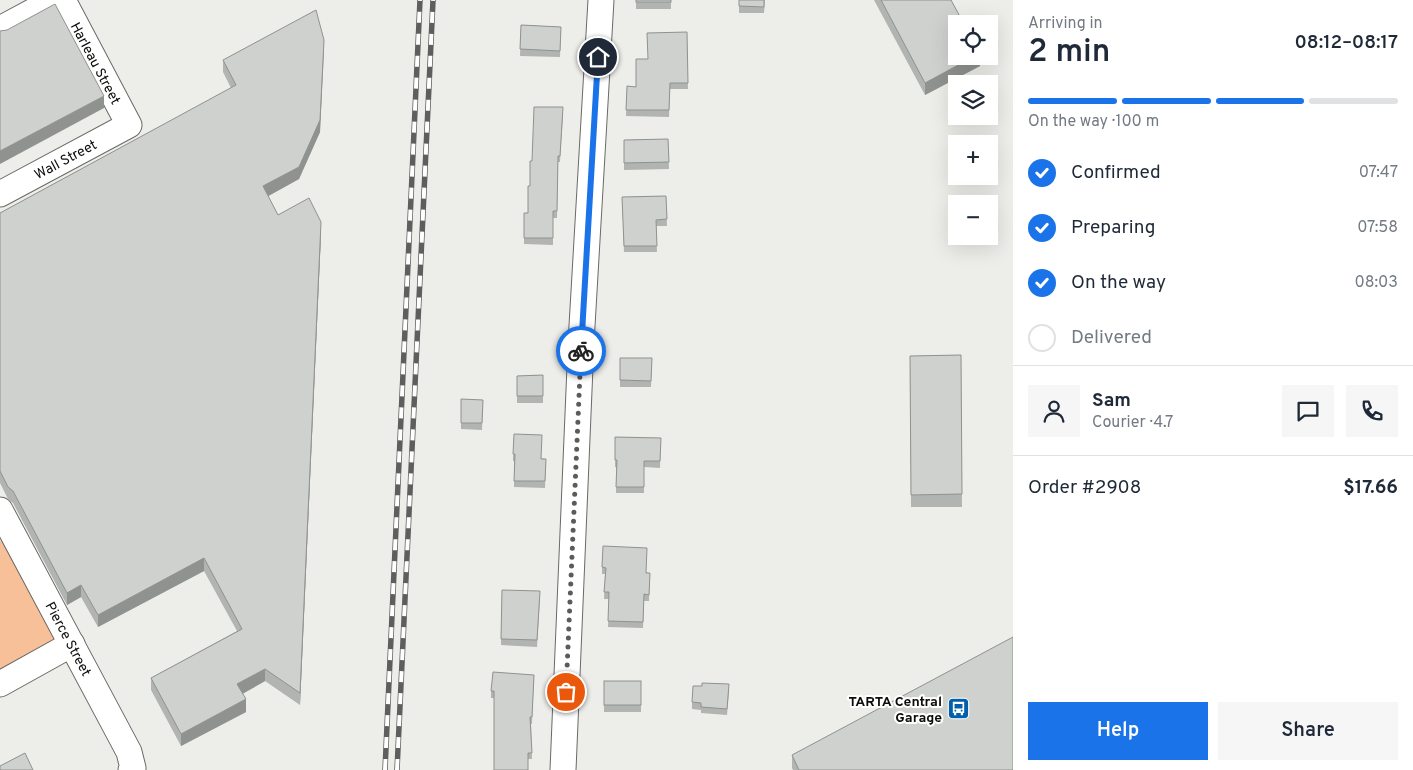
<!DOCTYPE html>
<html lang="en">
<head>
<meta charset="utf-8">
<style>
  body { margin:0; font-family:Overpass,sans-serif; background:#f6f6f7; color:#1f2937; height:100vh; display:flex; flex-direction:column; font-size:19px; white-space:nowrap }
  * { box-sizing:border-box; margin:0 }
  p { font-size:16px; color:#747a83 }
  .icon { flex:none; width:28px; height:28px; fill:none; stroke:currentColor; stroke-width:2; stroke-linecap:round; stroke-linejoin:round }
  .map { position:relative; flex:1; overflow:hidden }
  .details { display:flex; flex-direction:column; background:#fff; width:400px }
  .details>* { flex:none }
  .buttons { position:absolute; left:948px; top:15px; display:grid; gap:10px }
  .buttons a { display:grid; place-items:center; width:50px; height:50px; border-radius:0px; background:#fff; box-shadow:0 5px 20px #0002; font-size:25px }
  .pin { position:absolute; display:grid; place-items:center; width:42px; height:42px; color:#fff; margin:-21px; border:2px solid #fff; border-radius:50%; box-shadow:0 1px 5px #0007 }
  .courier { position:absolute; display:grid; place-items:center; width:50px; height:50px; margin:-25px; border:4px solid #1a73e8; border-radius:50%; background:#fff; color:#222; box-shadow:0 1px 6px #0007 }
  .headline em { font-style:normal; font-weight:600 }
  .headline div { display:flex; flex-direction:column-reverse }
  .headline { display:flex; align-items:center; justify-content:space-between; height:85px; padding:0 15px }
  h1 { font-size:32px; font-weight:600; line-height:38px }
  .bar { display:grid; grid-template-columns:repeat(4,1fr); gap:8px 5px; align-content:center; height:60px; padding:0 15px }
  .bar i { height:6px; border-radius:4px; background:#e0e1e3 }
  .bar .on { background:#1a73e8 }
  .bar p { grid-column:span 4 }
  .line { display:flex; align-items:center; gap:12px; padding:0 15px; border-top:1px solid #e0e1e3 }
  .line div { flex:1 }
  .round { display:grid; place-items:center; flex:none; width:52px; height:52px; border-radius:0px; background:#f6f6f7 }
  ol { padding:0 15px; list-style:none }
  li { display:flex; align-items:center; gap:15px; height:55px }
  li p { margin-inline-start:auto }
  li .icon { padding:5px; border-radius:50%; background:#1a73e8; color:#fff; stroke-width:4 }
  li:last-child { color:#747a83 }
  li i { width:28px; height:28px; border:2px solid #e0e1e3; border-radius:50% }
  .button { display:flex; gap:10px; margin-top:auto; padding:10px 15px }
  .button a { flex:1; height:58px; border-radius:0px; background:#1a73e8; color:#fff; font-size:20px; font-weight:600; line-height:58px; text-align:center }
  .button a+a { background:#f6f6f7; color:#1f2937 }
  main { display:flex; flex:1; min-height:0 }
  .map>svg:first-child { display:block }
  .green { fill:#f8c099 }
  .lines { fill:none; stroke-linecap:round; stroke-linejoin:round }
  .minor-casing { stroke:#696a66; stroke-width:27 }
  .minor { stroke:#fff; stroke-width:25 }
  .rail-casing { stroke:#5e5e5c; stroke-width:5.5 }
  .rail { stroke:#fff; stroke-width:4; stroke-dasharray:11; stroke-linecap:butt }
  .wall { fill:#b1b4b1 }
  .shaded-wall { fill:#909290 }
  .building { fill:#ced1ce; stroke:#909290 }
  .done { stroke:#5b5b59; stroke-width:5; stroke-dasharray:0 9 }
  .route { stroke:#1a73e8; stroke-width:6 }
  .labels { text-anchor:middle; stroke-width:4; stroke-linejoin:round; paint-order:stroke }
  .street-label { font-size:14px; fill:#0c0c0b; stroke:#fff }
  .poi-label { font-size:14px; font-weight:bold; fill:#0c0c0b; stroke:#fff; text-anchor:end }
</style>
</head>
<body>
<main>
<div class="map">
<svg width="1013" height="770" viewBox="0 0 1013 770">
  <rect width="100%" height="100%" fill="#edeee9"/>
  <path class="green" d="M 2,540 L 58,643 L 0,674 L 0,541 Z"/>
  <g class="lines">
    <defs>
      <g id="minor">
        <path d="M 0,29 L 54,0"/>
        <path id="s1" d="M 0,194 L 129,125 L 63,0"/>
        <path id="s2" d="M 0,510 L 129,752 L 133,768 L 131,770"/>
        <path d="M 0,684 L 72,644"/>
        <path d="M 563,770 L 581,343 L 601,0"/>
      </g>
    </defs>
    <use href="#minor" class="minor-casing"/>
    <use href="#minor" class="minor"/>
    <defs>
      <g id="rail">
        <path d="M 385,770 L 420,0"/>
        <path d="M 397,770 L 433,0"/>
      </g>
    </defs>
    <use href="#rail" class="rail-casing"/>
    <use href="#rail" class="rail"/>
  </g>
  <g class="wall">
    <rect x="636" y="0" width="35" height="9"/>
    <path d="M 739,0 L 765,0 L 764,13 L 739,13 Z"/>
    <path d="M 874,0 L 951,0 L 980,56 L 980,66 L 925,95 Z"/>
    <path d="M 521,25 L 561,27 L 560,57 L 520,56 Z"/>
    <path d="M 687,32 L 688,89 L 670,89 L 669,117 L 626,116 L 627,86 L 636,87 L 648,59 Z"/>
    <path d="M 324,52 L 320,132 L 299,179 L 268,196 L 278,215 L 321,234 L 300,705 L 265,681 L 242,694 L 246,712 L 181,746 L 151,690 L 151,678 L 237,631 L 204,571 L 98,627 L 81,597 L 67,605 L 13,503 L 8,499 L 0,483 L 0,213 L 231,88 L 223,72 L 223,60 Z"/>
    <path d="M 563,114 L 560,162 L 558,162 L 557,218 L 553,218 L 553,245 L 524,244 L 524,213 L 528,213 L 530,186 Z"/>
    <path d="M 668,139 L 669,169 L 624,170 L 624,140 Z"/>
    <path d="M 666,196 L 667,226 L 656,226 L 657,252 L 624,252 L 622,197 Z"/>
    <path d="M 961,355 L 962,507 L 911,507 L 910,356 Z"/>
    <path d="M 620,358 L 652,358 L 651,387 L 620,387 Z"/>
    <path d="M 543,375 L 543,403 L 517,403 L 517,376 Z"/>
    <path d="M 461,399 L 483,400 L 482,430 L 461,429 Z"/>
    <path d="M 615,437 L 661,438 L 660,468 L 644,467 L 644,493 L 616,493 L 616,467 L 615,467 Z"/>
    <path d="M 513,454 L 546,459 L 545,488 L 514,487 L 514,461 L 513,461 Z"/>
    <path d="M 602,567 L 650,573 L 649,601 L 644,601 L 643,628 L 608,627 L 609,599 L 604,599 L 605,574 L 602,574 Z"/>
    <path d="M 502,590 L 540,598 L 537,647 L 501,645 Z"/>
    <path d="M 534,675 L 532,724 L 531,724 L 532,759 L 528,759 L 494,698 L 491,698 L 491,691 Z"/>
    <rect x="604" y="681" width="37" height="31"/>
    <path d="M 729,691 L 727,715 L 701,713 L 701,710 L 692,709 L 692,702 Z"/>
    <path d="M 792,755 L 1013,770 L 793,770 L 792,768 Z"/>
  </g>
  <g class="shaded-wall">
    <path d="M 324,40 L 320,132 L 299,179 L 263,199 L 263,186 Z"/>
    <path d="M 975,56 L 980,56 L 980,66 L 925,95 L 925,83 Z"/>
    <path d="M 104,96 L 104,108 L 0,164 L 0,151 Z"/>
    <path d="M 321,222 L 321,234 L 300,705 L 300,693 Z"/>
    <path d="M 204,558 L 204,571 L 98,627 L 98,615 Z"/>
    <path d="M 81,585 L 81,597 L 67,605 L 67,593 Z"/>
    <path d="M 265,669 L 265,681 L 237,697 L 237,684 Z"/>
    <path d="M 246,699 L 246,712 L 181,746 L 181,734 Z"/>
  </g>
  <g class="building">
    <rect x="636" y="0" width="35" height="2"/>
    <path d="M 739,0 L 764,0 L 764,7 L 739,6 Z"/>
    <path d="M 881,0 L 951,0 L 964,24 L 956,24 L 956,56 L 975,56 L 925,83 Z"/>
    <path d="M 55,4 L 104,96 L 0,151 L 0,31 L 7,30 Z"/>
    <path d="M 316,10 L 324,40 L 320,120 L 299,167 L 263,186 L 278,215 L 309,198 L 321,222 L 300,693 L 265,669 L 237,684 L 246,699 L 181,734 L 151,678 L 242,629 L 204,558 L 98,615 L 81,585 L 67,593 L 13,491 L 8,487 L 0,471 L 0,213 L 236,85 L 223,60 Z"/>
    <path d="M 521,25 L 561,27 L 560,51 L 520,49 Z"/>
    <path d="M 687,32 L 688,83 L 670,83 L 669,110 L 626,110 L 627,86 L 636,87 L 636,59 L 648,59 L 647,33 Z"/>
    <path d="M 534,107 L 563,107 L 560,156 L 558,156 L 557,211 L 553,211 L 553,238 L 524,238 L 524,213 L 528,213 L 528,186 L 530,186 L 530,161 L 532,161 Z"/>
    <path d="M 668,139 L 669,162 L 624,163 L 624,140 Z"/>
    <path d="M 666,196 L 667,219 L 656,220 L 657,246 L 624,246 L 622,197 Z"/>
    <path d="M 961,355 L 962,494 L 911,495 L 910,356 Z"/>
    <path d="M 620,358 L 652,358 L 651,381 L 620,380 Z"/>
    <path d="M 543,375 L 543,396 L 517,396 L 517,376 Z"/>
    <path d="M 461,399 L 483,400 L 482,423 L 461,423 Z"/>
    <path d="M 514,434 L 542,435 L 541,459 L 546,459 L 545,481 L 514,481 L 515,454 L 513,454 Z"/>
    <path d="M 615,437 L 661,438 L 660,461 L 644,461 L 644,487 L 616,487 L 617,460 L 615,460 Z"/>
    <path d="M 603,546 L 647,548 L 646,573 L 650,573 L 649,595 L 644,594 L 643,622 L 608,621 L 609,592 L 604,592 L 606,568 L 602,567 Z"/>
    <path d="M 502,590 L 540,591 L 537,640 L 501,639 Z"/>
    <path d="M 1013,637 L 1013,770 L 799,770 L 792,755 Z"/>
    <path d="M 493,672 L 534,675 L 532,717 L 530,717 L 532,753 L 528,753 L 528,770 L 494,770 L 494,691 L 491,691 Z"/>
    <rect x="604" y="681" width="37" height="24"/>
    <path d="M 702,683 L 729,684 L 727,709 L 701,707 L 701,703 L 692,702 L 693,686 L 702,686 Z"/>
    <path d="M 25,753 L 33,770 L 0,770 L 0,766 Z"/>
  </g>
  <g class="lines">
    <path class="done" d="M 566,692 L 581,351"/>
    <path class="route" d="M 581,351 L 598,57"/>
  </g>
  <defs>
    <symbol id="bus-square" viewBox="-11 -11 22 22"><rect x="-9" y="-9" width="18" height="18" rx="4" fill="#015fac" stroke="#fff"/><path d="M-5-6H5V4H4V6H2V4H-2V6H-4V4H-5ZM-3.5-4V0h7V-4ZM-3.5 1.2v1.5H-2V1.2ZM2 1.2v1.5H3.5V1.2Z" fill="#fff"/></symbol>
  </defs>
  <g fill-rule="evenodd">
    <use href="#bus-square" x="946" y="696" width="25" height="25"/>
  </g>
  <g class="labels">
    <g class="street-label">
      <text transform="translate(96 63) rotate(62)" y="5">Harleau Street</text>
      <text dy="5" stroke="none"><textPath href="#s1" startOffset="74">Wall Street</textPath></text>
      <text dy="5" stroke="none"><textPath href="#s2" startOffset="146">Pierce Street</textPath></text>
    </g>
    <g class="poi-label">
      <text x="942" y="706">TARTA Central<tspan x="942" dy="16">Garage</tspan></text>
    </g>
  </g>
</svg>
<div class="buttons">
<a><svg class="icon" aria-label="locate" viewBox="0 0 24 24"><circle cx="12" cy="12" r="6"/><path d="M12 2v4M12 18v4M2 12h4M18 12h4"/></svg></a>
<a><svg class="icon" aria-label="layers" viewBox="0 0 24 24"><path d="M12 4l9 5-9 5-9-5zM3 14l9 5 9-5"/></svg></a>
<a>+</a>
<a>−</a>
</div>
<div class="pin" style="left:566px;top:692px;background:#ea580c"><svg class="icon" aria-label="bag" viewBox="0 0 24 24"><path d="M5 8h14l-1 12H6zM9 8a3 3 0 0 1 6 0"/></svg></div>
<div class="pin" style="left:598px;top:57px;background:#1f2937"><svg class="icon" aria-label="home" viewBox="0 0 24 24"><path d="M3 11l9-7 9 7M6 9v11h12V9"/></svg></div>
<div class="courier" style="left:581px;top:351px"><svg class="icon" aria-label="bike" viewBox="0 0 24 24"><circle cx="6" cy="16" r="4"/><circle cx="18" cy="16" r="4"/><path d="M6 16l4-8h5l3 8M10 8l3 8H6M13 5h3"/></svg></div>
</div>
<section class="details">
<div class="headline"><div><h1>2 min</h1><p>Arriving in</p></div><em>08:12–08:17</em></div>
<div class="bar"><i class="on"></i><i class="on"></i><i class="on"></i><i></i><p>On the way · 100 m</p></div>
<ol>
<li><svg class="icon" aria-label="check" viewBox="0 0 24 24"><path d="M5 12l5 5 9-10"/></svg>Confirmed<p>07:47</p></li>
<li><svg class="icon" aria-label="check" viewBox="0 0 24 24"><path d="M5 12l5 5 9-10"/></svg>Preparing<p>07:58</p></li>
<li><svg class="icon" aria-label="check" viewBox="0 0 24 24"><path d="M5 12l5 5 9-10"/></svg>On the way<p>08:03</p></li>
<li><i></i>Delivered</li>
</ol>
<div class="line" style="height:90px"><a class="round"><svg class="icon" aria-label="person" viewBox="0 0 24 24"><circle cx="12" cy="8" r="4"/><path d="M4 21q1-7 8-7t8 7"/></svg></a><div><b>Sam</b><p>Courier · 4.7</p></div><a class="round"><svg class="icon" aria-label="chat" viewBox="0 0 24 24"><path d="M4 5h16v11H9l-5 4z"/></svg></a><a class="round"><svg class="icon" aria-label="phone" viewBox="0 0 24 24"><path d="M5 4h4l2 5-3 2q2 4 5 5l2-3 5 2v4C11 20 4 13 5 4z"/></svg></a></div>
<div class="line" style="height:65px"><div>Order #2908</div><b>$17.66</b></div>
<div class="button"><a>Help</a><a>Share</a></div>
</section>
</main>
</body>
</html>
